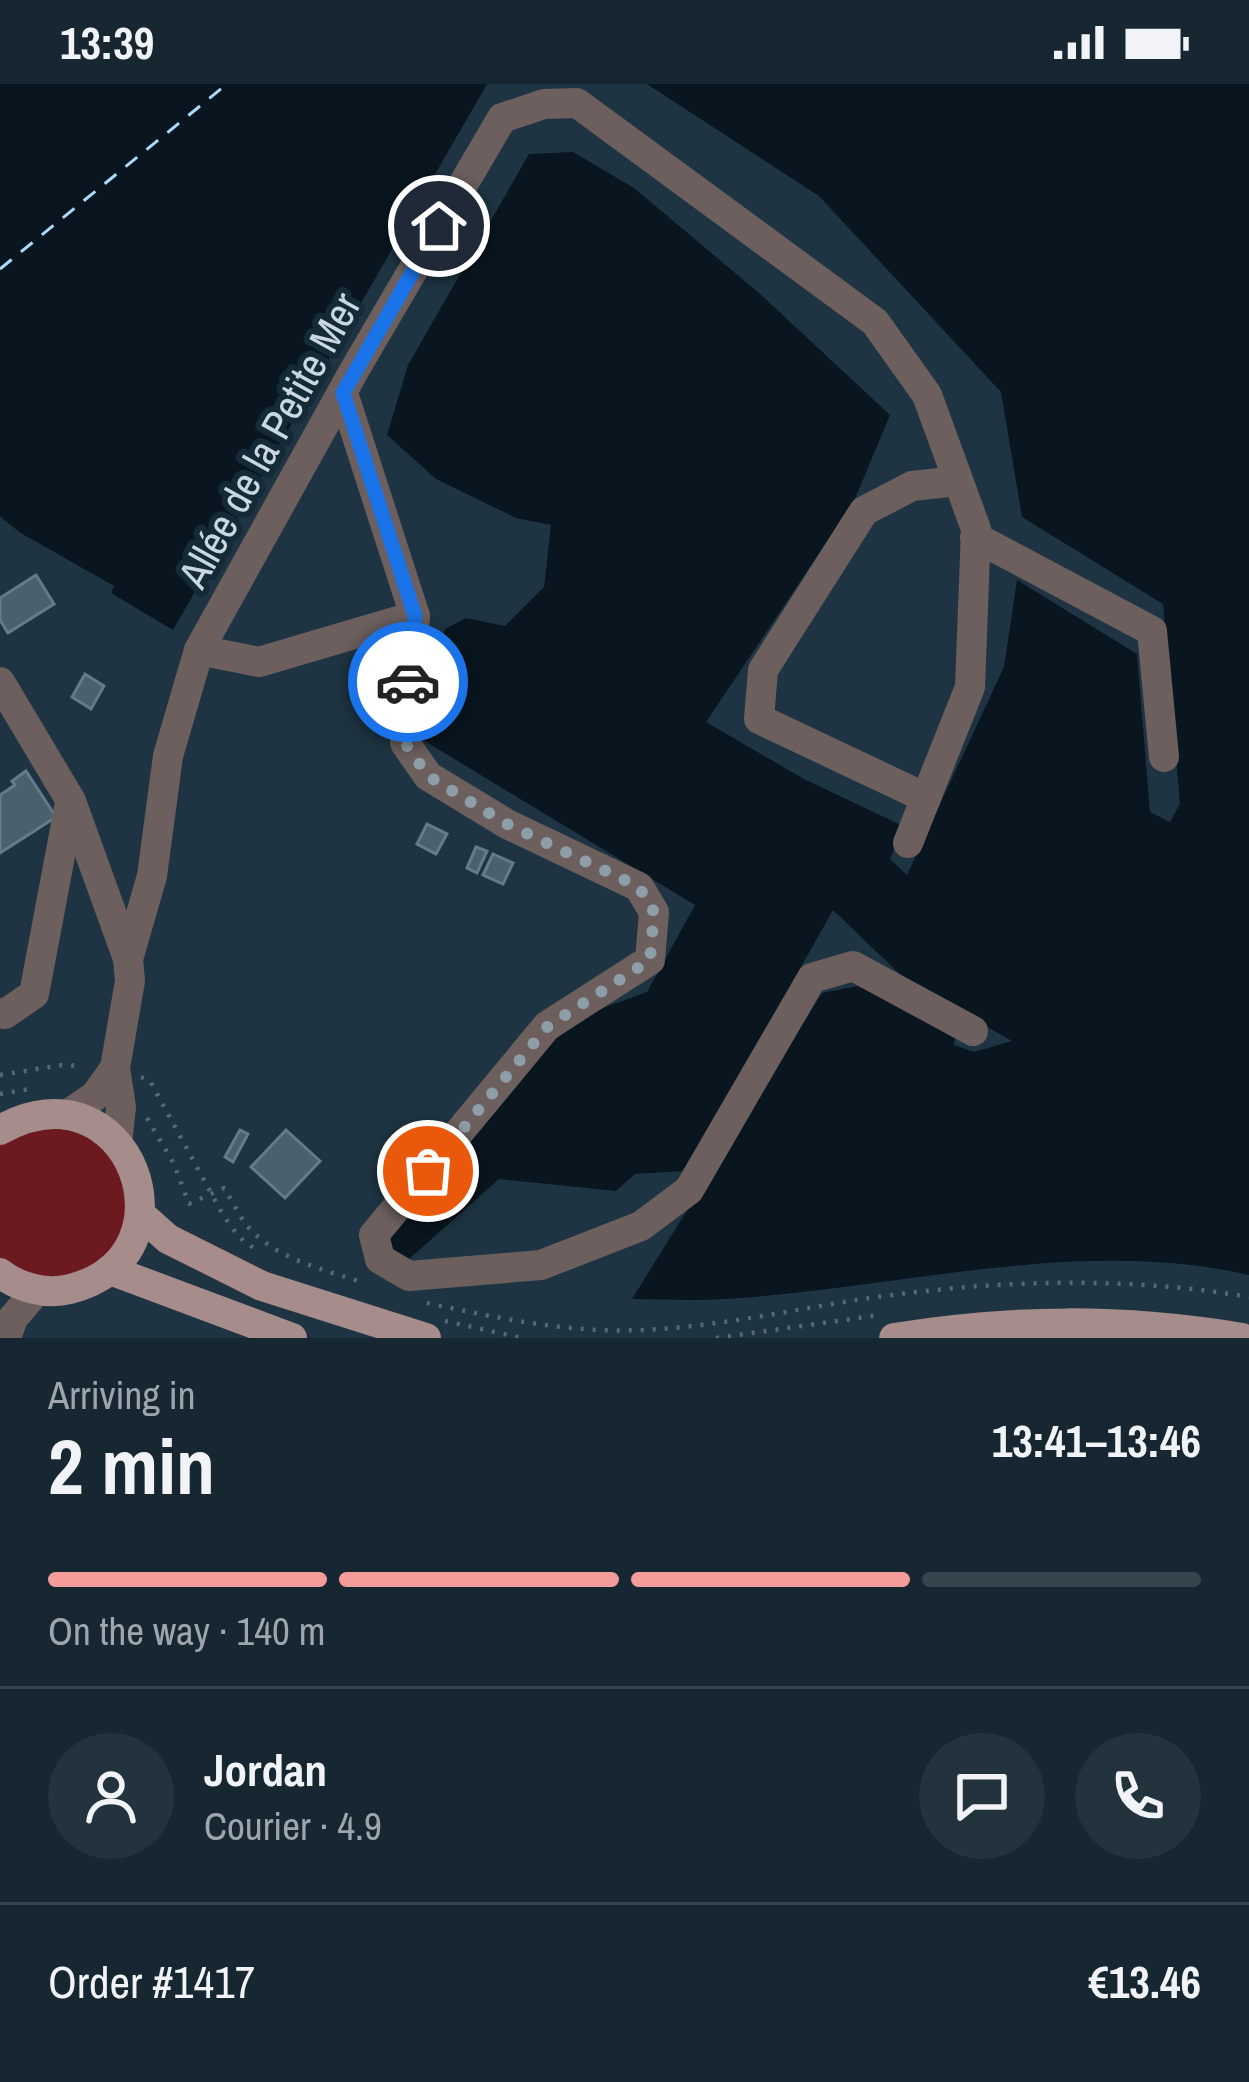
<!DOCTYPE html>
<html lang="en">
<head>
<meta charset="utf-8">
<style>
  body { margin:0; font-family:"Archivo Narrow",sans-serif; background:#23333e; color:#f1f3f6; height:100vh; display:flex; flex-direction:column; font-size:45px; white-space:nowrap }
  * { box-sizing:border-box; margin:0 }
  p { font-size:39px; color:#9ea5ac }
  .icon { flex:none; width:66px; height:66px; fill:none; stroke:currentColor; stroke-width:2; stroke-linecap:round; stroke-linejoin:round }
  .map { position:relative; height:1254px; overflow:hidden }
  .details { display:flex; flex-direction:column; background:#162732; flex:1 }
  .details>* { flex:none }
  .pin { position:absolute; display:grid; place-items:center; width:102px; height:102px; color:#fff; margin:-51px; border:6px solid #fff; border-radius:50%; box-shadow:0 3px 12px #0007 }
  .courier { position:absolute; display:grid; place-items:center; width:120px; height:120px; margin:-60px; border:9px solid #1a73e8; border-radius:50%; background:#fff; color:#222; box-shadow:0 3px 15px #0007 }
  .overview em { font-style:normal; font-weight:800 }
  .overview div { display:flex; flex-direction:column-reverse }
  .overview { display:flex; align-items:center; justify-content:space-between; height:204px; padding:0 48px }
  h1 { font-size:78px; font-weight:800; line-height:90px }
  .bar { display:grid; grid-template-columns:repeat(4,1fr); gap:18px 12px; align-content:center; height:144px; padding:0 48px }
  .bar i { height:15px; border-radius:9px; background:#35444d }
  .bar .current { background:#f59b99 }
  .bar p { grid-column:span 4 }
  .line { display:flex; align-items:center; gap:30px; padding:0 48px; border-top:3px solid #35444d }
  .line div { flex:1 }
  .round { display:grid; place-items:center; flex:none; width:126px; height:126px; border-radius:63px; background:#23333e }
  .status { display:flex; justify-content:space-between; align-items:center; height:84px; padding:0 60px; background:#162732; direction:ltr }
  .status svg { height:33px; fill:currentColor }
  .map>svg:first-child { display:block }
  .green { fill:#6c1a20 }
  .water { fill:#09161f }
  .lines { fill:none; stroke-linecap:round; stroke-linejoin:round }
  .ferry { stroke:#abd9f6; stroke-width:3; stroke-dasharray:15 12; stroke-linecap:butt }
  .building { fill:#49606f; stroke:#637b8b; stroke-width:3 }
  .path { stroke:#566975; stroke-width:4.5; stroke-dasharray:3 9; stroke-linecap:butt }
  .minor { stroke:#6c5f5e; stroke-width:30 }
  .major { stroke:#a68c8a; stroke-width:30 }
  .done { stroke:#8e9ea9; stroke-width:12; stroke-dasharray:0 21.6 }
  .route { stroke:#1a73e8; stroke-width:15 }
  .labels { text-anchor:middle; stroke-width:12; stroke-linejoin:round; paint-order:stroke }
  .street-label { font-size:42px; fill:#cad7e0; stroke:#142a37 }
</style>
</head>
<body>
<div class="status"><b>13:39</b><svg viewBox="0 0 49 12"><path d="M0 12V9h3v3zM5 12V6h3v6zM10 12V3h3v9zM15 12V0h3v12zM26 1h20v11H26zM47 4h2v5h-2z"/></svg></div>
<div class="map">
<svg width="1249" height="1254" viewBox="0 0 1249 1254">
  <rect width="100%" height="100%" fill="#1e3442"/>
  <path class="green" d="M 15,1038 L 103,1046 L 140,1130 L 88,1200 L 0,1189 L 0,1046 Z"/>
  <g class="water">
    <path d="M 0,0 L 487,0 L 173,546 L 111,509 L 114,502 L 19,448 L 0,432 Z"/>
    <path d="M 647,0 L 1249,0 L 1249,1191 C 1075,1152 899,1205 724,1215 C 694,1217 663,1215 632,1215 L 822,909 L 858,902 L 956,948 L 954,961 L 974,968 L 1012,957 L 907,897 L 833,826 L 686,1087 L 635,1090 L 616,1107 L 499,1095 L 409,1175 L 390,1169 L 386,1151 L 532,971 L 597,926 L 647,908 L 695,821 L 423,656 L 445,545 L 466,534 L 505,542 L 544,503 L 551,441 L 516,434 L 436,395 L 387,351 L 408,281 L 529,70 L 573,68 L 634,104 L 759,209 L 890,331 L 854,417 L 706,638 L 804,695 L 903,742 L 890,775 L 907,791 L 1004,583 L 1017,496 L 1137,570 L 1150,728 L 1170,738 L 1180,720 L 1163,520 L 1022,433 L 1001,308 L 819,112 Z"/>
  </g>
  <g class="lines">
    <path class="ferry" d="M 0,185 L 227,0"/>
  </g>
  <g class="building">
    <path d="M 36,491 L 54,520 L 8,549 L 0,536 L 0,514 Z"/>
    <path d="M 85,590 L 104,602 L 91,625 L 72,613 Z"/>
    <path d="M 26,687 L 56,733 L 0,769 L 0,711 L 15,701 L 12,697 Z"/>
    <path d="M 427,740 L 447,750 L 436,770 L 417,760 Z"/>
    <path d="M 476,763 L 487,767 L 477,789 L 467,784 Z"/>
    <path d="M 493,770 L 513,779 L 503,800 L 483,791 Z"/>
    <path d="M 240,1046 L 248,1050 L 233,1078 L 225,1073 Z"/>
    <path d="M 286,1046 L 320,1077 L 285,1114 L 251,1083 Z"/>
  </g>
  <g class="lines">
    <g class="path">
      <path d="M 0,991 L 62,981 L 83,982"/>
      <path d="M 141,993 L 150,997 L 223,1131 L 239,1153 L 260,1169"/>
      <path d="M 0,1010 L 30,1005"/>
      <path d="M 147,1034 L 174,1080 L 189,1120 L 224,1104 C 231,1115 237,1127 244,1138 C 271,1174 324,1186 365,1199"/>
      <path d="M 427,1219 C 484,1231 539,1243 598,1246 C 692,1250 785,1226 877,1213 C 1001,1196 1126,1192 1249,1213"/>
      <path d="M 445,1237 L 522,1254"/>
      <path d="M 716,1254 L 880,1231"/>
    </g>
    <g class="minor">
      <path d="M 343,309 L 415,532 L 405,659 L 428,692 L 507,740 L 639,803 L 654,828 L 650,876 L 547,942 L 374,1151 L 380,1175 L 409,1192 L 541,1181 L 641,1142 L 689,1106 L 812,894 L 853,882 L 973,947"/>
      <path d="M 975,453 L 1152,547 L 1164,673"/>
      <path d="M 199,566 L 259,578 L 415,532"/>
      <path d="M 0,598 L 71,717 L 128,875 L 130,897 L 115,984 L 121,1023 L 117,1059"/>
      <path d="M 926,714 L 759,635 L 763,586 L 864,427 L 912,402 L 958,397"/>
      <path d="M 128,875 L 152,792 L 168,672 L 199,566 L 355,285 L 502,34 L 544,20 L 577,19 L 875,238 L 927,311 L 976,445 L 970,603 L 908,759"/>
      <path d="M 0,929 L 5,930 L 34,910 L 70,719"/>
      <path d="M 67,1031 L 95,1012 L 115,984"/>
      <path d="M 6,1254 L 13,1234 L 37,1206"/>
    </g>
    <g class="major">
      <path d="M 0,1046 C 129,973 202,1172 70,1205 C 47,1211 19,1204 0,1189"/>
      <path d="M 140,1130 L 168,1155 L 262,1202 L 426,1254"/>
      <path d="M 110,1186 L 292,1254"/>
      <path d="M 894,1254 C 1016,1235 1120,1234 1242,1254"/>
    </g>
  </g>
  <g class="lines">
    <path class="done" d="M 408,598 L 405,659 L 428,692 L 507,740 L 639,803 L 654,828 L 650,876 L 548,942 L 428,1087"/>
    <path class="route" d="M 408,598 L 415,532 L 343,309 L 439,142"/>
  </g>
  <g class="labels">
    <g class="street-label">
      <text transform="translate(269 356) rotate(-61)" y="15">Allée de la Petite Mer</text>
    </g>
  </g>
</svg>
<div class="pin" style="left:428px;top:1087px;background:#ea580c"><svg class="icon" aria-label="bag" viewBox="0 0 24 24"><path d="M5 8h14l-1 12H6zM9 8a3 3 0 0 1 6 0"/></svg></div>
<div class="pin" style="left:439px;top:142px;background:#1f2937"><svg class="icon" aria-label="home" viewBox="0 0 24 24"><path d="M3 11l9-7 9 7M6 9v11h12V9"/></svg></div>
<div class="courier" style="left:408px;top:598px"><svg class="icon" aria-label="car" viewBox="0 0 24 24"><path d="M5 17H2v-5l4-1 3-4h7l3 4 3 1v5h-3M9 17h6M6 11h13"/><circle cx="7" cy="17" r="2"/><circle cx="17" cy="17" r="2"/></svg></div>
</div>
<section class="details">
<div class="overview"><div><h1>2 min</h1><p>Arriving in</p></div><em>13:41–13:46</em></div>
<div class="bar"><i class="current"></i><i class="current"></i><i class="current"></i><i></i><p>On the way · 140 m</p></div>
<div class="line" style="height:216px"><a class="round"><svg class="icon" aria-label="person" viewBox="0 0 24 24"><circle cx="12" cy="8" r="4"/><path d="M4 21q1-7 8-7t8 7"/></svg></a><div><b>Jordan</b><p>Courier · 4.9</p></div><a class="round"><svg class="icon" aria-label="chat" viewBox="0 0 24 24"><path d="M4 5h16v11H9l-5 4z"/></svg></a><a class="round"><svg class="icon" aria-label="phone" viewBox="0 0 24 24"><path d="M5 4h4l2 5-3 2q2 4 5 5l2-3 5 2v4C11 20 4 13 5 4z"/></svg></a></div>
<div class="line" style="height:156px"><div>Order #1417</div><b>€13.46</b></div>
</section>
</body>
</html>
